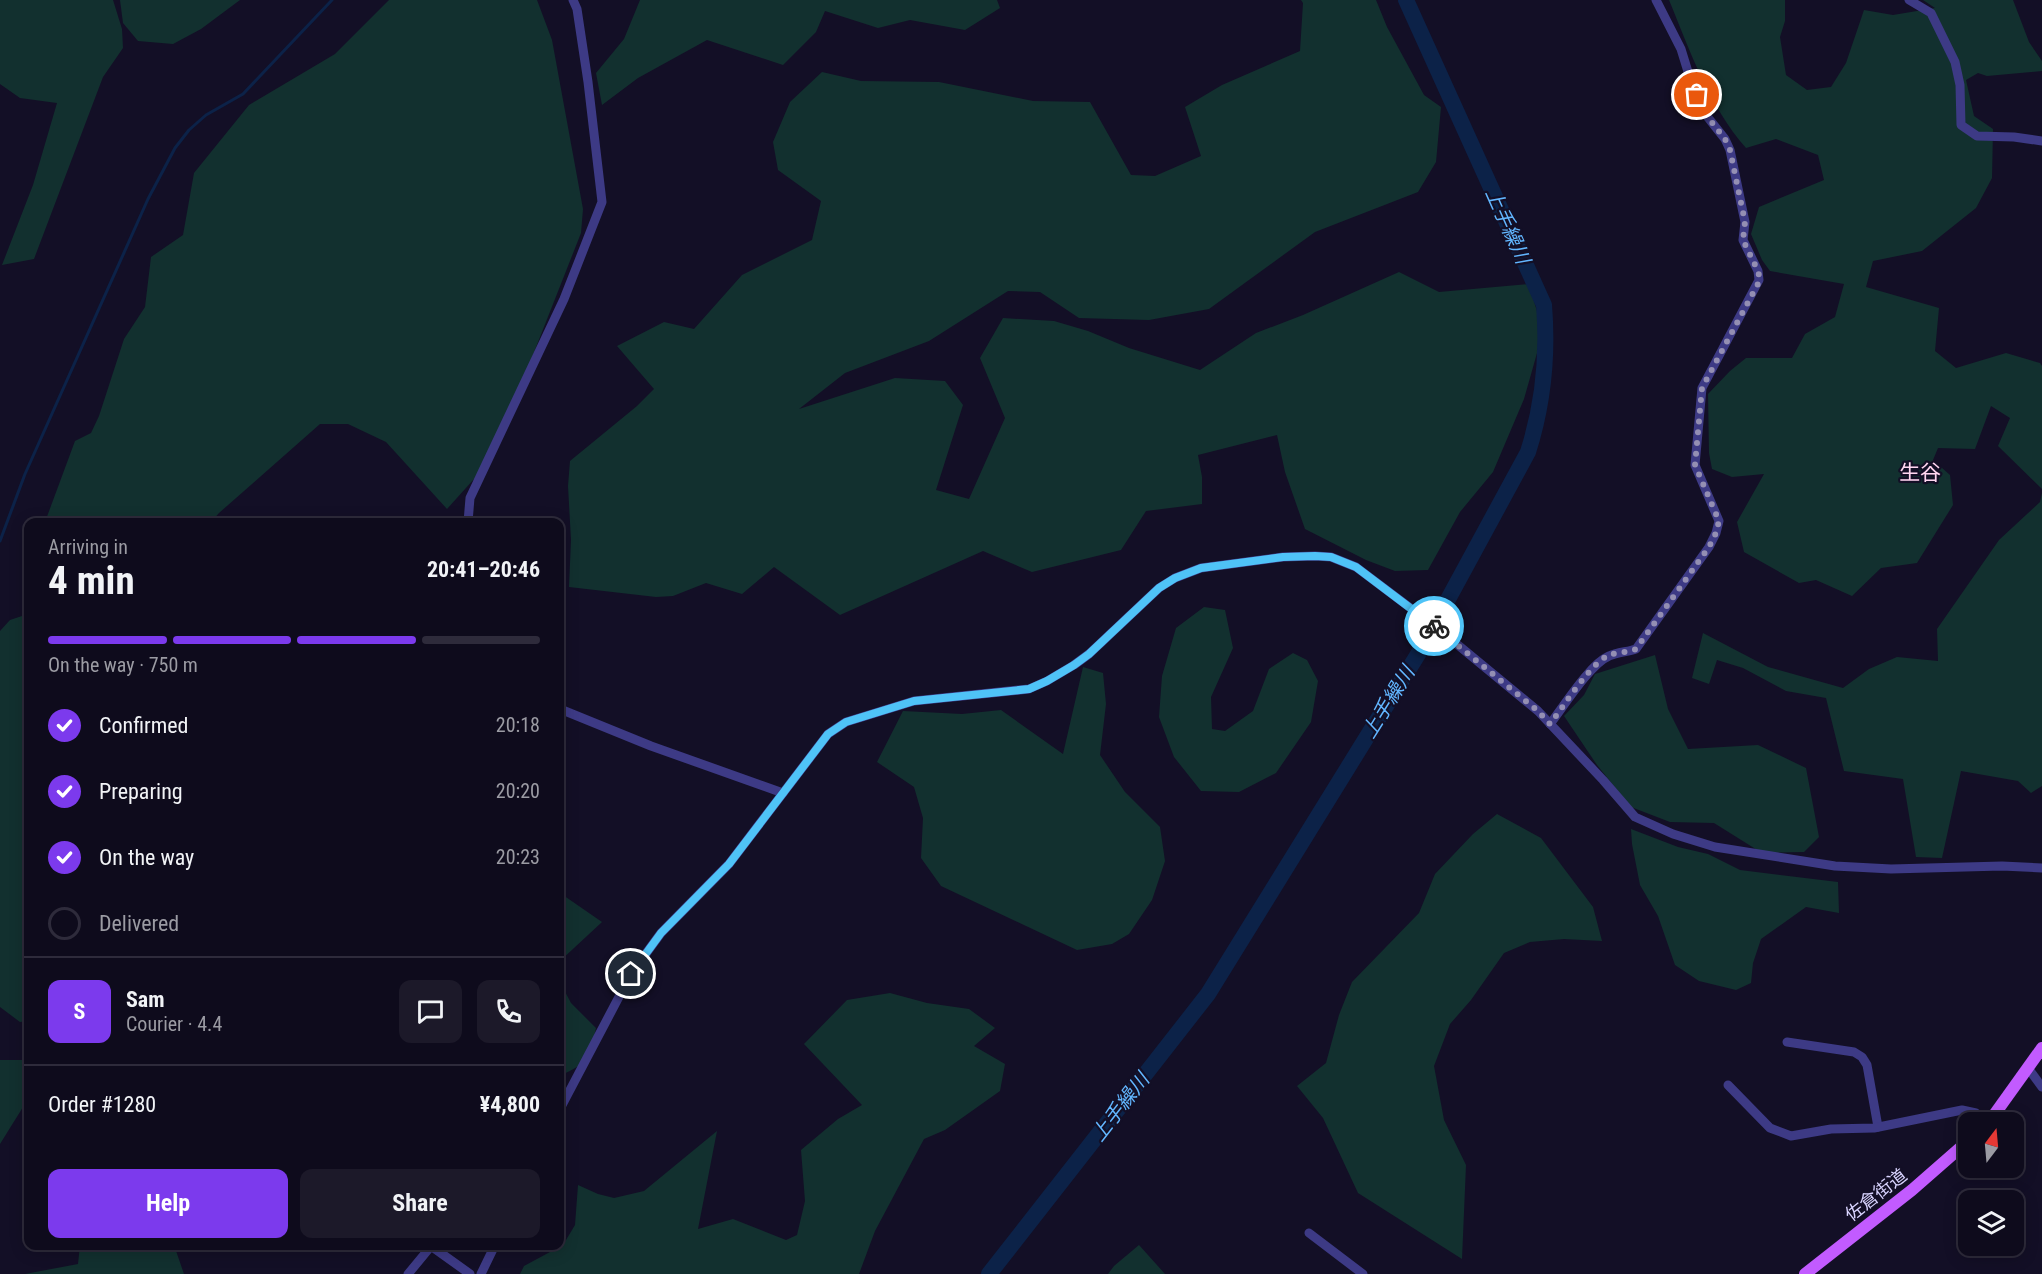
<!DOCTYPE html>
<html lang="en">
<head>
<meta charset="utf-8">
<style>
  body { margin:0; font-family:"Roboto Condensed","Noto Sans JP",sans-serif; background:#1c1929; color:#f1f3f6; height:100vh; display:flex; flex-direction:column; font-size:22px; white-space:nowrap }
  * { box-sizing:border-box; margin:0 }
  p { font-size:20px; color:#9b9ba3 }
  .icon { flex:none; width:33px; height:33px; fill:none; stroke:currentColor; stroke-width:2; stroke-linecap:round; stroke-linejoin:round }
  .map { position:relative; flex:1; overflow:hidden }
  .side { position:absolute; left:24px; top:518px; width:540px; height:732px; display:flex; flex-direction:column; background:#0e0b1c; border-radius:12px; box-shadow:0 3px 15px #0003,0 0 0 2px #2e2b3b }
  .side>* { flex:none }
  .needle { width:39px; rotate:16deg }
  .fabs { position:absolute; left:1958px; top:1112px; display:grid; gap:12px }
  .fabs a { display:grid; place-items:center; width:66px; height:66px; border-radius:12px; background:#0e0b1c; box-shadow:0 3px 15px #0003,0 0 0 2px #2e2b3b; font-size:30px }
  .pin { position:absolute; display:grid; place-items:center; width:51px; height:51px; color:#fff; margin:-26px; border:3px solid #fff; border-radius:50%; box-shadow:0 2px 6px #0007 }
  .courier { position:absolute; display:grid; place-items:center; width:60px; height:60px; margin:-30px; border:4px solid #4fc3f7; border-radius:50%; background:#fff; color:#222; box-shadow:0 2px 8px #0007 }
  .head em { font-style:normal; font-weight:700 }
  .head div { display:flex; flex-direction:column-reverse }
  .head { display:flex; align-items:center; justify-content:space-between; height:102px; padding:0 24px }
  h1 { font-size:39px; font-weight:700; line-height:45px }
  .bar { display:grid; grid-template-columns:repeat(4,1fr); gap:9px 6px; align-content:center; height:72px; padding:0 24px }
  .bar i { height:8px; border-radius:4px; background:#2e2b3b }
  .bar .on { background:#7c3aed }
  .bar p { grid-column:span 4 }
  .line { display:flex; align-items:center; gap:15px; padding:0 24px; border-top:2px solid #2e2b3b }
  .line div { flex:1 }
  .round { display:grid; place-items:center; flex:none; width:63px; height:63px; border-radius:12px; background:#1c1929 }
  ol { padding:0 24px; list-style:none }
  li { display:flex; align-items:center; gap:18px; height:66px }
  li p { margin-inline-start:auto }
  li .icon { padding:6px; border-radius:50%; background:#7c3aed; color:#fff; stroke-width:4 }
  li:last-child { color:#9b9ba3 }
  li i { width:33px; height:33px; border:3px solid #2e2b3b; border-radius:50% }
  .cta { display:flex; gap:12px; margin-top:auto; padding:12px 24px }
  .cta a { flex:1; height:69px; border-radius:12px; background:#7c3aed; color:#fff; font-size:24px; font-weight:700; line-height:69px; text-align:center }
  .cta a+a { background:#1c1929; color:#f1f3f6 }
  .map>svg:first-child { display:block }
  .green { fill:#12302f }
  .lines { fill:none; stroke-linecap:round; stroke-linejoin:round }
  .stream { stroke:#0c2248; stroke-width:3 }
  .river { stroke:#0c2248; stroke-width:16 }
  .minor { stroke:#3d3a85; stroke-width:9 }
  .major { stroke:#c25bff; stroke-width:12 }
  .done { stroke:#948fb3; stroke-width:6; stroke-dasharray:0 10.8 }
  .route { stroke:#4fc3f7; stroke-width:8 }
  .labels { text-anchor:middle; stroke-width:4.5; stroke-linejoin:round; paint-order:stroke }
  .street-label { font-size:18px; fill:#d9d4ff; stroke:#130f26 }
  .water-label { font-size:20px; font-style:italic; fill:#62b6ff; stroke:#130f26 }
  .quarter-label { font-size:21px; fill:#ffd6f0; stroke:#130f26 }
</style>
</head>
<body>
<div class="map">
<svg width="2042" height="1274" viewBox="0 0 2042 1274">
  <rect width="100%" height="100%" fill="#130f26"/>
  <g class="green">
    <path d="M 0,0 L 113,0 L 122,29 L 123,48 L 103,77 L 34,259 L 2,265 L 33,185 L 57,103 L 20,98 L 0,84 Z"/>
    <path d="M 120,0 L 240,0 L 201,29 L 173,44 L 138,41 L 123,23 Z"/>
    <path d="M 389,0 L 537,0 L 552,40 L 583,209 L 581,233 L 492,459 L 447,509 L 386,442 L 348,424 L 320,424 L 219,513 L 211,522 L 45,522 L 75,441 L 91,433 L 99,416 L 124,339 L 145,307 L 151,257 L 183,235 L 194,173 L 249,105 L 335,54 Z"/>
    <path d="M 640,0 L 997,0 L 1000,8 L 965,30 L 910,20 L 878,28 L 825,11 L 816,32 L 783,65 L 707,40 L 638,78 L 602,105 L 596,73 L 624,39 Z"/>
    <path d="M 1301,0 L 1376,0 L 1387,27 L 1424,95 L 1441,107 L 1436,162 L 1418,192 L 1315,232 L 1209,309 L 1149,320 L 1079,318 L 1040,292 L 1008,291 L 929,341 L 845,373 L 799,409 L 895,378 L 945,381 L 963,405 L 936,490 L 969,499 L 1005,418 L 980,358 L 1003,318 L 1054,321 L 1088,331 L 1129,348 L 1200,370 L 1256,333 L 1303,315 L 1399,272 L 1439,292 L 1529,284 L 1543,332 L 1524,399 L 1493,472 L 1460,512 L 1428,570 L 1395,571 L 1366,560 L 1305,529 L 1285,472 L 1277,435 L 1198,455 L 1202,477 L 1202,504 L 1146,511 L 1121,550 L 1032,572 L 983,551 L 840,615 L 774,567 L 742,594 L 706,583 L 673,596 L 656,597 L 569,587 L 571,540 L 568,486 L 570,461 L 637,406 L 654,389 L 617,346 L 664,322 L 694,329 L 742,275 L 812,240 L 821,201 L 778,170 L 773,142 L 790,102 L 822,72 L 861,81 L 939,82 L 1033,101 L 1090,102 L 1131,175 L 1155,176 L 1201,156 L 1185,107 L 1222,85 L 1300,51 L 1303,3 Z"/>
    <path d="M 1669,0 L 1785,0 L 1785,21 L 1780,37 L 1786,75 L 1807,90 L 1831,87 L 1846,63 L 1864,10 L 1893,15 L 1935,8 L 1923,0 L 2013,0 L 2029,42 L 2042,61 L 2042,71 L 1987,76 L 1978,73 L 1966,80 L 1974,116 L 1993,129 L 1992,178 L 1976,208 L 1922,251 L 1873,261 L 1866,287 L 1939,308 L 1935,351 L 1956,368 L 2006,353 L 2040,363 L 2042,366 L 2042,489 L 1998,446 L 2010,418 L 1991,406 L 1975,449 L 1938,448 L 1933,460 L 1950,475 L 1953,505 L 1917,563 L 1881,568 L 1852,596 L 1816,580 L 1799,583 L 1744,552 L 1737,522 L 1764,474 L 1732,477 L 1712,469 L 1709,453 L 1708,394 L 1730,371 L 1746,358 L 1792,358 L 1805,334 L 1835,317 L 1844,284 L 1770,271 L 1762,260 L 1751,234 L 1759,207 L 1824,180 L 1818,155 L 1776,139 L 1746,148 C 1709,106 1690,51 1669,0 Z"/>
    <path d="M 2042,493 L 2042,786 L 2031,793 L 2018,781 L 1961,771 L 1942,858 L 1916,857 L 1903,779 L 1844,771 L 1826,698 L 1786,691 L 1743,668 L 1717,660 L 1709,684 L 1692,678 L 1703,633 L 1768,667 L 1843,688 L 1869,669 L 1897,657 L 1938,661 L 1937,629 L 1999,540 L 2040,502 Z"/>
    <path d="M 1204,607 L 1225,610 L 1233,648 L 1211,697 L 1212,729 L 1225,731 L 1253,711 L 1269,669 L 1293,653 L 1307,660 L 1318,681 L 1311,722 L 1276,773 L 1239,792 L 1201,791 L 1174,757 L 1159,717 L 1162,676 L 1176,628 Z"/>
    <path d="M 28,614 L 28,1021 L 20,1022 L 0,1007 L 0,631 L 10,620 Z"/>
    <path d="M 1655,655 L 1668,709 L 1688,749 L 1758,745 L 1806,768 L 1819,837 L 1804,852 L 1762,853 L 1714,823 L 1670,822 L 1631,807 L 1597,765 L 1564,716 L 1584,695 L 1595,674 Z"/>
    <path d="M 1083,667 L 1103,673 L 1106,704 L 1100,755 L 1125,792 L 1160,827 L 1165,861 L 1152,900 L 1129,934 L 1112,944 L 1077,950 L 941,886 L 921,858 L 923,818 L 914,787 L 877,762 L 903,711 L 962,714 L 1001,710 L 1063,754 Z"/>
    <path d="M 1497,814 L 1541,838 L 1593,907 L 1602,941 L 1564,939 L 1530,942 L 1504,953 L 1471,1000 L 1450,1024 L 1434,1066 L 1444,1120 L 1466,1165 L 1462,1259 L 1358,1193 L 1323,1118 L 1297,1086 L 1326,1063 L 1339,1015 L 1352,982 L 1419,913 L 1435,874 L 1473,834 Z"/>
    <path d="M 1631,829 L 1678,847 L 1708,854 L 1740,870 L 1838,882 L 1839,913 L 1806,907 L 1761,939 L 1753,963 L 1751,983 L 1736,990 L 1699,981 L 1675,965 L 1658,916 L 1640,885 L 1632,844 Z"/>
    <path d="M 560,893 L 602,922 L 560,961 Z"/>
    <path d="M 560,982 L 571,1003 L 596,1028 C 589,1061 590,1061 560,1076 Z"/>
    <path d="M 890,993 L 927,1003 L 969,1009 L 995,1028 L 974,1046 L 1005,1064 L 1000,1091 L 945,1130 L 924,1139 L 875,1231 L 859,1274 L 520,1274 L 524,1266 L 563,1245 L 575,1225 L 578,1185 L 598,1194 L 614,1198 L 644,1191 L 717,1131 L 698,1229 L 733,1219 L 786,1240 L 797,1235 L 805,1201 L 801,1150 L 838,1119 L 862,1105 L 804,1044 L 847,1000 Z"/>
    <path d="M 0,1060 L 28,1060 L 28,1099 L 0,1144 Z"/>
    <path d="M 80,1245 L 174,1245 L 184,1274 L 25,1274 L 78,1264 Z"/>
    <path d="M 1139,1245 L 1165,1274 L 1108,1274 L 1114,1266 Z"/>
  </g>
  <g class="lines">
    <path class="stream" d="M 0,541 L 25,474 L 148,199 L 175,148 L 189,130 L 206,115 L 243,94 L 332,0"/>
    <path class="river" d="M 989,1274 L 1208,994 L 1420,651 L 1528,452 C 1543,405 1548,354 1544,305 L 1406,0"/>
    <g class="minor">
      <path d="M 1909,0 L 1931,13 L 1955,62 L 1960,85 L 1961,125 L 1977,136 L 2014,137 L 2042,141"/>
      <path d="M 468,522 L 470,498 L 564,299 L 602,202 L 588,82 L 577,9 L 573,0"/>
      <path d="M 560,709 L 651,746 L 783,793"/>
      <path d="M 1550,724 C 1564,706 1590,664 1609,656 C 1617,652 1627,652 1636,649 L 1709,547 L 1716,533 L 1719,521 L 1695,465 L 1702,388 L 1759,280 L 1758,271 L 1743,240 L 1745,222 L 1730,150 L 1725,139 L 1706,115 L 1689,75 L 1681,49 L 1656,0"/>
      <path d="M 1787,1042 L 1854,1052 L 1862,1057 L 1867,1065 L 1878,1127"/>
      <path d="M 2028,1068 L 2042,1087"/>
      <path d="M 1728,1085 L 1770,1128 L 1791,1136 L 1831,1129 L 1874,1128 L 1962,1110 L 1976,1113 L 1986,1122"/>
      <path d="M 560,1109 L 631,974 L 661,933 L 729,864 L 828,734 L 846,722 L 914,701 L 1029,689 L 1047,681 L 1074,665 L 1089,654 L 1159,588 L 1175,578 L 1201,568 L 1283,557 L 1315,556 L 1331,557 L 1356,567 L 1441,631 L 1538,711 L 1603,780 L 1635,817 L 1673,834 L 1715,847 L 1835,866 L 1891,869 L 2002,866 L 2042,868"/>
      <path d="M 1309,1233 L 1363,1274"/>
      <path d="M 431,1246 L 470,1274"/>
      <path d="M 408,1274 L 432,1245"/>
      <path d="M 481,1274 L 495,1245"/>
    </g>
    <g class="major">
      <path d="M 1989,1122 L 2042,1048"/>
      <path d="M 1805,1274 L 1912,1190 L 1968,1141"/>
    </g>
  </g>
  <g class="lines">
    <path class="done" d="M 1434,626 L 1538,711 L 1550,724 C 1564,706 1590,664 1609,655 C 1617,652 1627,653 1636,649 L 1709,547 L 1716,533 L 1719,521 L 1695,465 L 1702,388 L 1760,280 L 1758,271 L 1743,240 L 1745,222 L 1730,150 L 1725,139 L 1706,115 L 1697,95"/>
    <path class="route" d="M 631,974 L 661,933 L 729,864 L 828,734 L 846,722 L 914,701 L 1029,689 L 1047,681 L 1074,665 L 1089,654 L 1159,588 L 1175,578 L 1201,568 L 1283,557 L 1315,556 L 1331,557 L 1356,567 L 1434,626"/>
  </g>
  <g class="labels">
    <g class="street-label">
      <text transform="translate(1876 1195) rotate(-38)" y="6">佐倉街道</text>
    </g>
    <g class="water-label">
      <text transform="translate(1508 226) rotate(66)" y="7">上手繰川</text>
      <text transform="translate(1388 702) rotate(-58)" y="7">上手繰川</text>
      <text transform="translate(1120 1107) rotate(-52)" y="7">上手繰川</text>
    </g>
    <g class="quarter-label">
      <text x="1920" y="480">生谷</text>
    </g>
  </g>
</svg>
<div class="fabs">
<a><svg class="needle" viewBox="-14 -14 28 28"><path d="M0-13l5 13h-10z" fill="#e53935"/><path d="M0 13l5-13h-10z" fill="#9b9ba3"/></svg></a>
<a><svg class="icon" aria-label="layers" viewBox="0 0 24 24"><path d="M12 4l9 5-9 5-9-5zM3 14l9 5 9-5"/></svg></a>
</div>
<div class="pin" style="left:1697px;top:95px;background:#ea580c"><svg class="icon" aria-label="bag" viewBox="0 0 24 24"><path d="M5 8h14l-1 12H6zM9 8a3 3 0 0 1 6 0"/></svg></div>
<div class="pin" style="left:631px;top:974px;background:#1f2937"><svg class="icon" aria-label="home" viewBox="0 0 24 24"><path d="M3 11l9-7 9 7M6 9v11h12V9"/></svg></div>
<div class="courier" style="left:1434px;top:626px"><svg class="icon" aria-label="bike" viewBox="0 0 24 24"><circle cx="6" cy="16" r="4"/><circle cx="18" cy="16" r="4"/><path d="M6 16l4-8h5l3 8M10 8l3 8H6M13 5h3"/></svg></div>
<section class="side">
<div class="head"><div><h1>4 min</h1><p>Arriving in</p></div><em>20:41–20:46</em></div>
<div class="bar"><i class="on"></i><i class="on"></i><i class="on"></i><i></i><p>On the way · 750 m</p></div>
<ol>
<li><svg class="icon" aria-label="check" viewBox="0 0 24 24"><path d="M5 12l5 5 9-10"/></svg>Confirmed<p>20:18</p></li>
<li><svg class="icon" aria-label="check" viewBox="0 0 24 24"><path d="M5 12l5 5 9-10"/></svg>Preparing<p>20:20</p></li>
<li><svg class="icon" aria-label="check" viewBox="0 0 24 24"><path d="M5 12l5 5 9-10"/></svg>On the way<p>20:23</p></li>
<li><i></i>Delivered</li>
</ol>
<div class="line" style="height:108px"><b class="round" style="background:#7c3aed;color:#fff">S</b><div><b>Sam</b><p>Courier · 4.4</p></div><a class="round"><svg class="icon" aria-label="chat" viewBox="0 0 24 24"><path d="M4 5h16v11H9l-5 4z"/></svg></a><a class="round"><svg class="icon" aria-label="phone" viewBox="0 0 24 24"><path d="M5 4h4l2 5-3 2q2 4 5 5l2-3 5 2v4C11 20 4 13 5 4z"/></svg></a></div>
<div class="line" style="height:78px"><div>Order #1280</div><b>¥4,800</b></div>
<div class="cta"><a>Help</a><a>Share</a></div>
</section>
</div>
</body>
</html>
